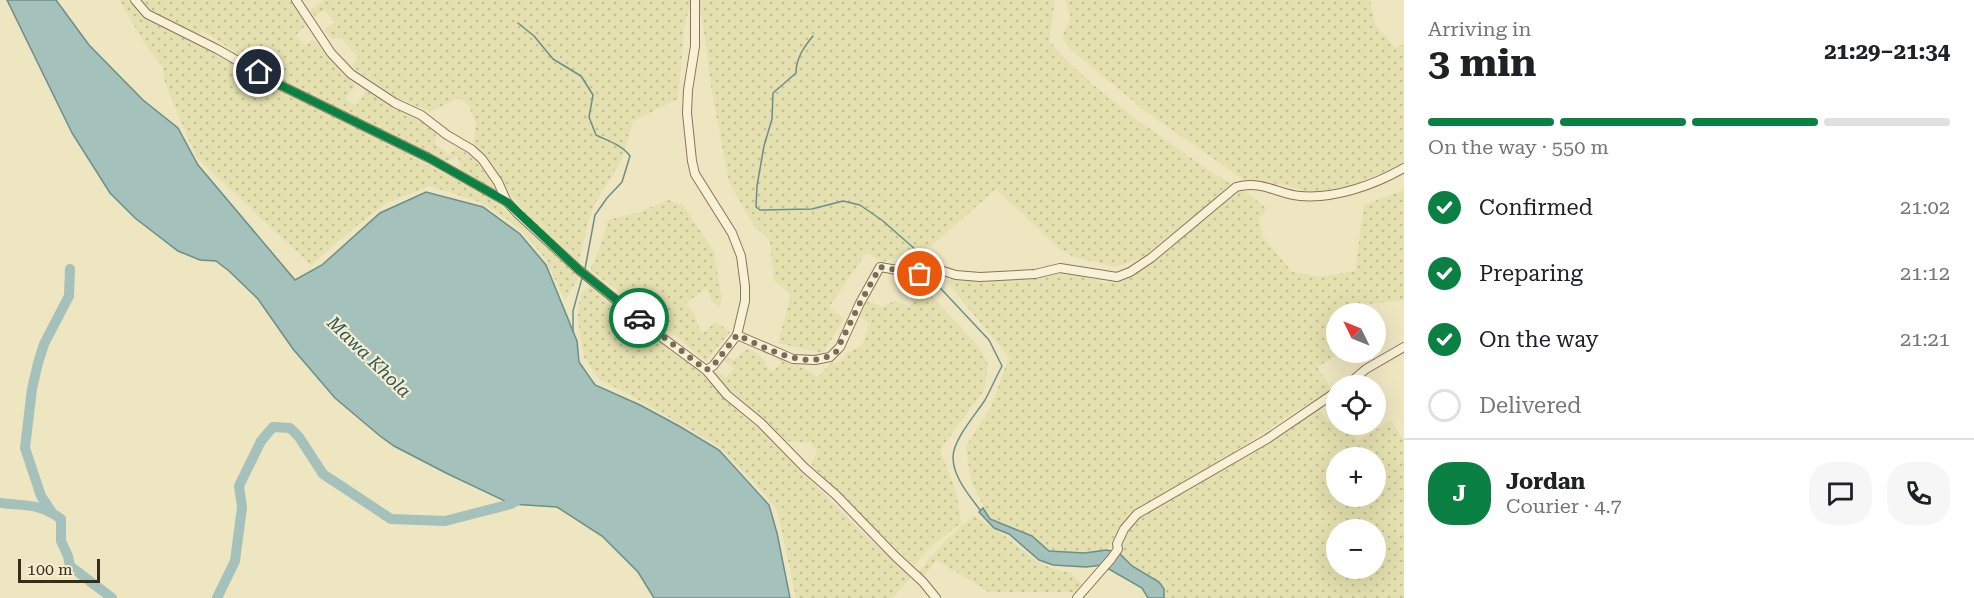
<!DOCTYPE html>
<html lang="en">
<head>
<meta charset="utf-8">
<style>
  body { margin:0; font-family:"Roboto Serif",serif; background:#f6f6f6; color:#202124; height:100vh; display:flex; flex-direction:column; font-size:22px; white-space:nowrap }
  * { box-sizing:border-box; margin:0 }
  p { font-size:20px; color:#757577 }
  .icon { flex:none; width:33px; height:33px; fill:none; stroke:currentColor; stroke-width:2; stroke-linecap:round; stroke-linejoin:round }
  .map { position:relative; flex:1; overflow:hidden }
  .side { display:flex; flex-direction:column; background:#fff; width:570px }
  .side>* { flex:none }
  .needle { width:39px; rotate:313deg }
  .buttons { position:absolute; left:1326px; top:303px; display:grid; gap:12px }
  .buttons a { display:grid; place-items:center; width:60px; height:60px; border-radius:50%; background:#fff; box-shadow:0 6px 24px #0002; font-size:30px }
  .scale { position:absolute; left:18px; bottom:15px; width:82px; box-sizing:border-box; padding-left:6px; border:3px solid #382c1d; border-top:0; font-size:16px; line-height:21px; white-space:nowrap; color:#382c1d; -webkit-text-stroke:4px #f6eed1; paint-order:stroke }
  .pin { position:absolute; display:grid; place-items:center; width:51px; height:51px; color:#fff; margin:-26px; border:3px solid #fff; border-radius:50%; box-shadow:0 2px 6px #0007 }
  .courier { position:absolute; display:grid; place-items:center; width:60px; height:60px; margin:-30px; border:4px solid #0b8043; border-radius:50%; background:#fff; color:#222; box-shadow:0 2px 8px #0007 }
  .summary em { font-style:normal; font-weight:700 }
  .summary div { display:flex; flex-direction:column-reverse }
  .summary { display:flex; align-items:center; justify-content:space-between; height:102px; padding:0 24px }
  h1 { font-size:39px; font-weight:700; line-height:45px }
  .bar { display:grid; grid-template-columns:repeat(4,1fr); gap:9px 6px; align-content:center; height:72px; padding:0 24px }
  .bar i { height:8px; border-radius:4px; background:#e0e0e0 }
  .bar .current { background:#0b8043 }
  .bar p { grid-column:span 4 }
  .line { display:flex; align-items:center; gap:15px; padding:0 24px; border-top:2px solid #e0e0e0 }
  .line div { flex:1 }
  .round { display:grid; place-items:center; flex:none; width:63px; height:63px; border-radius:24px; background:#f6f6f6 }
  ol { padding:0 24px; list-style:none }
  li { display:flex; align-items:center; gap:18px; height:66px }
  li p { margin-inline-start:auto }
  li .icon { padding:6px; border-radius:50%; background:#0b8043; color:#fff; stroke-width:4 }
  li:last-child { color:#757577 }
  li i { width:33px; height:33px; border:3px solid #e0e0e0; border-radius:50% }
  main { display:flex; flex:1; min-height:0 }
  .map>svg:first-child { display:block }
  .farmland { fill:url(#farmland-dots); fill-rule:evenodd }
  .water { fill:#a4c1bb; stroke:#6b8f89; stroke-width:1.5 }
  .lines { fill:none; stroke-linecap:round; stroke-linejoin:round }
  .stream { stroke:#6b8f89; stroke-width:1.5 }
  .river { stroke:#a4c1bb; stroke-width:10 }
  .minor-casing { stroke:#887659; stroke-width:10 }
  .minor { stroke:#f9f1d5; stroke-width:8 }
  .done { stroke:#786d56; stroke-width:6; stroke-dasharray:0 10.8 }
  .route { stroke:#0b8043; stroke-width:8 }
  .labels { text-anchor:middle; stroke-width:4.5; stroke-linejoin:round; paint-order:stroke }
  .water-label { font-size:18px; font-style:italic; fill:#2c5758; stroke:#f6eed1 }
</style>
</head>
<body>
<main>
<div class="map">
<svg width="1404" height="598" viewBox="0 0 1404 598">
  <defs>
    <pattern id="farmland-dots" width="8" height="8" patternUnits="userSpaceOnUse" patternTransform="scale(1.5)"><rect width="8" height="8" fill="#e4e0af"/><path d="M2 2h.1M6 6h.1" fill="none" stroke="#c4c096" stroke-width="1.8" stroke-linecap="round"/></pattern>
  </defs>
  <rect width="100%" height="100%" fill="#eee5c1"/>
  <g class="farmland">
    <path d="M 119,0 L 292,0 L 306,25 L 296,35 L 305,46 L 313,39 L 355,86 L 345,99 L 356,106 L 366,91 L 416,117 L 436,133 L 435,144 L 449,155 L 457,147 L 473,158 L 493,182 L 498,194 L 459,169 L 461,164 L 457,156 L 445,162 L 384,133 L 276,79 L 202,30 L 193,41 L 493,199 L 579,277 L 565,300 L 545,258 L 523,232 L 510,221 L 480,202 L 430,186 L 386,203 L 355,227 L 311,265 L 196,157 L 165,83 L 163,67 L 148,49 Z"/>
    <path d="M 324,0 L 691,0 L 684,29 L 678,99 L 633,121 L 622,159 L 594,205 L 586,229 L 579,263 L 527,216 L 509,192 L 474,143 L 476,122 L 468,105 L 459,98 L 430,112 L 398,98 L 360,73 L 352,66 L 358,57 L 341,38 L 332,39 L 324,31 L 335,22 L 324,10 L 314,16 L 310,10 Z"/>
    <path d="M 696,0 L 1055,0 L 1049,40 L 1061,55 L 1092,84 L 1137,120 L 1214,174 L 1233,185 L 1143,257 L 1116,267 L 1074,257 L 1060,249 L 996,189 L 930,247 L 883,262 L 866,253 L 829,307 L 844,319 L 823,353 L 778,343 L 791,294 L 774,281 L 770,241 L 753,224 L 729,182 L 712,93 L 703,23 Z"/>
    <path d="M 1065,0 L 1370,0 L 1375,24 L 1395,48 L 1404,44 L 1404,164 L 1355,184 L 1312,193 L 1285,185 L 1243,179 L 1144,110 L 1069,48 L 1062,37 L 1071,17 Z"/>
    <path d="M 1404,190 L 1404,300 L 1368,304 L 1365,313 L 1336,314 L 1336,352 L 1341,353 L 1317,367 L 1332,390 L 1296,411 L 1216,464 L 1142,505 L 1124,521 L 1107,550 L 1084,553 L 1049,551 L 1032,536 L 990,519 L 971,481 L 966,446 L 992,405 L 1009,357 L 946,281 L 958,278 L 1005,279 L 1058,274 L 1079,275 L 1104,283 L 1129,277 L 1175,243 L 1236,192 L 1245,191 L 1267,209 L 1259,219 L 1263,237 L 1292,272 L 1320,277 L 1355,271 L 1364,205 Z"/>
    <path d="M 668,200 L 683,205 L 714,252 L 722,300 L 719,308 L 712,301 L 706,288 L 686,303 L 695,316 L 700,331 L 705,332 L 716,322 L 730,332 L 706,361 L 635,303 L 590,270 L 600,248 L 608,220 L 640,212 Z"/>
    <path d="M 915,278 L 979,347 L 988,365 L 984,390 L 940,450 L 956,491 L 961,523 L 933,545 L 914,565 L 830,486 L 811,464 L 817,452 L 811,443 L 786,441 L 720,382 L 714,374 L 718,371 L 725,378 L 735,368 L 721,360 L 723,355 L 733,360 L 747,349 L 758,354 L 766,362 L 765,366 L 773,372 L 782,362 L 772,354 L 787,358 L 818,377 L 831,363 L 842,361 L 847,353 L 863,345 L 869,323 L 860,317 L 868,301 L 882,307 L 895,301 L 910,307 L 916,297 L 907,284 Z"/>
    <path d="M 590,286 L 608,302 L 709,379 L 867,537 L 912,576 L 892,598 L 796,598 L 777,509 L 757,486 L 719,446 L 632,396 L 599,379 L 584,357 L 577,316 L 581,293 Z"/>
    <path d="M 1319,407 L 1327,422 L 1336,419 L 1336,424 L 1345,425 L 1358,441 L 1391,420 L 1404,441 L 1404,598 L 1164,598 L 1164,589 L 1151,577 L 1132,566 L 1119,553 L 1126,532 L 1139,516 ZM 1336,458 L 1376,458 L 1376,496 L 1336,496 ZM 1336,530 L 1376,530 L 1376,568 L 1336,568 Z"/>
    <path d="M 974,516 L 1002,534 L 1038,562 L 1053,569 L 1071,573 L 1082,584 L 1075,592 L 989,592 L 936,560 L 923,578 L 918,572 L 948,538 Z"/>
  </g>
  <g class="water">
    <path d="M 7,0 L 56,0 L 89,45 L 143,100 L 178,128 L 198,165 L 295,280 L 322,265 L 380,213 L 426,192 L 483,207 L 520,234 L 546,265 L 577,341 L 579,362 L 595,385 L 640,405 L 679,426 L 719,450 L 769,505 L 777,533 L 790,598 L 654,598 L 638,572 L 602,536 L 557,507 L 511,504 L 446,473 L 394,446 L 380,436 L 335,398 L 293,349 L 258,299 L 229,271 L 216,261 L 200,260 L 178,251 L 135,218 L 110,193 L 72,133 Z"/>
    <path d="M 983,508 L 990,519 L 1032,536 L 1049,551 L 1084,553 L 1107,550 L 1119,553 L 1132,566 L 1159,582 L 1164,589 L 1164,598 L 1148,598 L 1142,588 L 1102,565 L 1086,567 L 1053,565 L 1039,560 L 1009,534 L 994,528 L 979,512 Z"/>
  </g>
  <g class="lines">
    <g class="stream">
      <path d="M 518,23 L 534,36 L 553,59 L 581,76 L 593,95 L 589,117 L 596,135 C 608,141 622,145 630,156 L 622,182 L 607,198 L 595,215 L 585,269"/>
      <path d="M 813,36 C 804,47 796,58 796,73 L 773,93 L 772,119 L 764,146 L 757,186 L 756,207 L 760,210 L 812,209 L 843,201 L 860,205 L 883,221 L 916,250 L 929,276 L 989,340 L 1002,366 C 996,377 991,389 985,400 C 976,414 953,440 953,457 C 953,477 969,495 980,510"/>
      <path d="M 573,332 L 573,311 L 582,278"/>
    </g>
    <g class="river">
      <path d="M 0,503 C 25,506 40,503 61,519 L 61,541 L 68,556 L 70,566 L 112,598"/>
      <path d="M 51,511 L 41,496 L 25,448 L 32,389 L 38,363 L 44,344 L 69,296 L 70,269"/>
      <path d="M 217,598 L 235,561 L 242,507 L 239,486 L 261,441 L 273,427 L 290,428 L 299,437 L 323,474 L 391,519 L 445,521 L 511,504 L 523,497"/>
    </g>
    <defs>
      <g id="minor">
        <path d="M 135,0 L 147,14 L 217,49 L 280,85 L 429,158 L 507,202"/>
        <path d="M 296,0 L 331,53 L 351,74 L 395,103 L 421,115 L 447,135 L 471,149 L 482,159 L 498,182 L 507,202 L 518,214 L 579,270 L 660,336 L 706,370 L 727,395 L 761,423 L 805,468 L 836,495 L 895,556 L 923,582 L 936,598"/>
        <path d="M 695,0 L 695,46 L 688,90 L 687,113 L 692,161 L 695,174 L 732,233 L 741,256 L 745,286 L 745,301 L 737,335 L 713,366 L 706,370"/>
        <path d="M 933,273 L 940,270 L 956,275 L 980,277 L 1035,274 L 1060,268 L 1117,277 L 1130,272 L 1151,258 L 1236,187 C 1263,180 1277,194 1300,196 C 1335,199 1374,185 1404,168"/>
        <path d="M 737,335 L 793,359 L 815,360 L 830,357 L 840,347 L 860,303 L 880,267 L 920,274"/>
        <path d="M 1346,386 L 1366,369 L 1404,347"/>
        <path d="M 1077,598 L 1111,559 L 1118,549 L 1117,544 L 1124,529 L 1137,514 L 1267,439 L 1336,392"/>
      </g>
    </defs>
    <use href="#minor" class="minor-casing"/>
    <use href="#minor" class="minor"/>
  </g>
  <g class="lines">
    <path class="done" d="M 639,318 L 706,370 L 713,366 L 737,335 C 765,347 808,373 836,352 L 860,303 L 880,267 L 920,274"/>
    <path class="route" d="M 259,72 L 280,85 L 429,158 L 507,202 L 579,270 L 639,318"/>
  </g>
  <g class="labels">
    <g class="water-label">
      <text transform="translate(369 357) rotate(44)" y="6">Mawa Khola</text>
    </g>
  </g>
</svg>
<div class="buttons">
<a><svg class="needle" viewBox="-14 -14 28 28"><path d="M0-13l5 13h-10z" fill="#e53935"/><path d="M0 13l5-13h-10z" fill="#757577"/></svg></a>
<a><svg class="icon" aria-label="locate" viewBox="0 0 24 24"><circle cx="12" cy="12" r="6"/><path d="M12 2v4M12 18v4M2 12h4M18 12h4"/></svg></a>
<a>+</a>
<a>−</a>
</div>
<div class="scale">100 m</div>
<div class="pin" style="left:920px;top:274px;background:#ea580c"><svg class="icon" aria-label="bag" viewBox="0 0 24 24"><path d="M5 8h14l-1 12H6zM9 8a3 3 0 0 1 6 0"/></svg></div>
<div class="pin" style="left:259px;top:72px;background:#1f2937"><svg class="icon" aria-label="home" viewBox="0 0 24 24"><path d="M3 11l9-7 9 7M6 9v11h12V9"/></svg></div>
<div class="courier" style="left:639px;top:318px"><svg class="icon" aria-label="car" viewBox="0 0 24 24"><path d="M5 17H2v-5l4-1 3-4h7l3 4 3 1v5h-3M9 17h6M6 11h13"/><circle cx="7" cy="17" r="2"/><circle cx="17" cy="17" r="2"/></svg></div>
</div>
<section class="side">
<div class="summary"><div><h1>3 min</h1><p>Arriving in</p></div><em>21:29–21:34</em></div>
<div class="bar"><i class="current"></i><i class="current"></i><i class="current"></i><i></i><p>On the way · 550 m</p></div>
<ol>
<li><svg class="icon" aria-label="check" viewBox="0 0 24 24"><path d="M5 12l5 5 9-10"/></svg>Confirmed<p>21:02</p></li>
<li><svg class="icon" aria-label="check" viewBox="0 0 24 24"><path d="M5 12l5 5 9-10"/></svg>Preparing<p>21:12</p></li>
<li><svg class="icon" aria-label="check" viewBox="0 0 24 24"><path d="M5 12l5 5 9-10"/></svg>On the way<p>21:21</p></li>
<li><i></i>Delivered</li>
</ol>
<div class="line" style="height:108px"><b class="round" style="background:#0b8043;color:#fff">J</b><div><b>Jordan</b><p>Courier · 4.7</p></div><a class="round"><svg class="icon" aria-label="chat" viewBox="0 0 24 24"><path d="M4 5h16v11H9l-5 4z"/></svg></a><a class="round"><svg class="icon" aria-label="phone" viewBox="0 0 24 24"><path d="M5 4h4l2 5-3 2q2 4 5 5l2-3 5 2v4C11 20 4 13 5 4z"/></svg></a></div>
</section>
</main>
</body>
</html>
